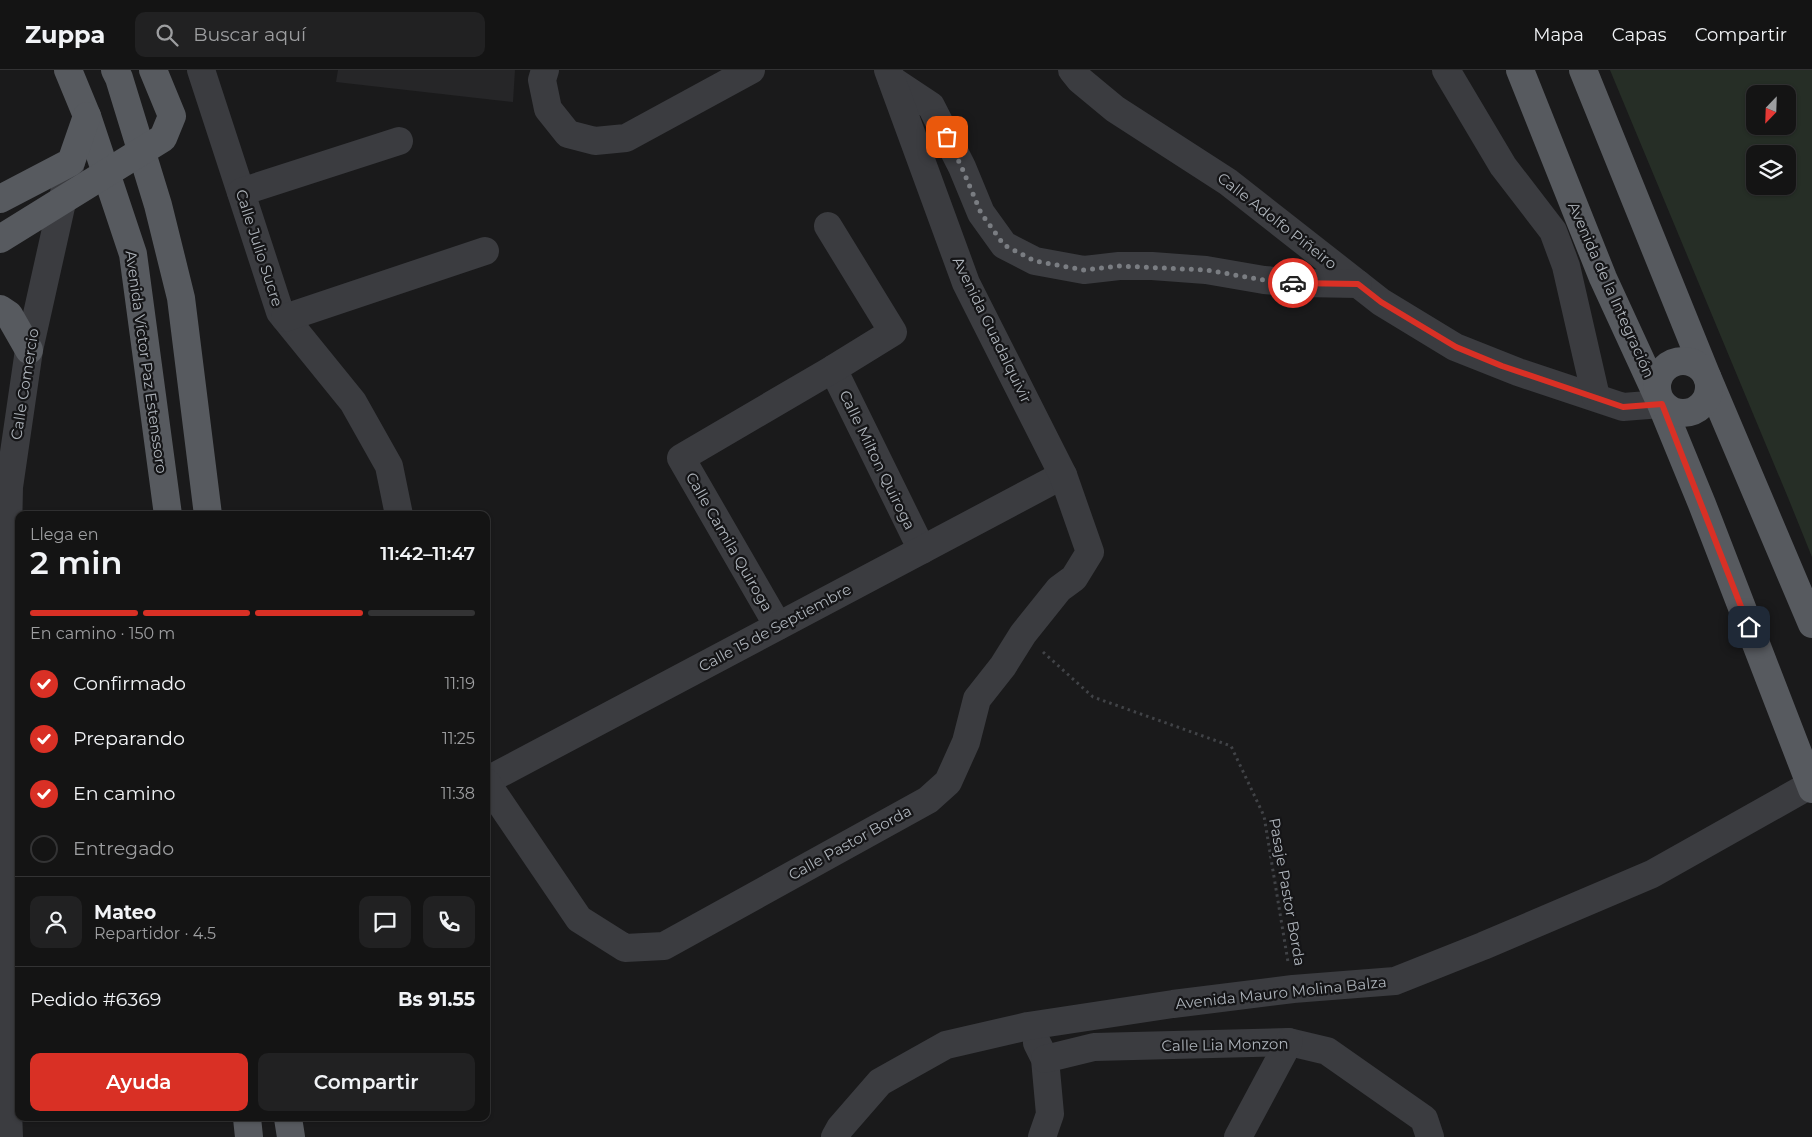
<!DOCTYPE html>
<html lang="es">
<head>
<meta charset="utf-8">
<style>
  body { margin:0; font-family:Montserrat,sans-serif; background:#212122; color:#f1f3f6; height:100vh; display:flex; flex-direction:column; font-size:19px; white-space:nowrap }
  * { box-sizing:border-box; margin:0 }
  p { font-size:16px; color:#9d9ea0 }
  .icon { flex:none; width:28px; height:28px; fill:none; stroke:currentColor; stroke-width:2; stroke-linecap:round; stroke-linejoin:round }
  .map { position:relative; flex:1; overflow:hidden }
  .panel { position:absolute; left:15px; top:441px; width:475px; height:610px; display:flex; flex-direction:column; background:#141414; border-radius:10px; box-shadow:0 1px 4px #0004,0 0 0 1px #333334 }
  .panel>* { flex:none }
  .needle { width:32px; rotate:203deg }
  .buttons { position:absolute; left:1746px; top:15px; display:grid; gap:10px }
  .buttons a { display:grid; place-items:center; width:50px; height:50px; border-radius:10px; background:#141414; box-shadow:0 1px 4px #0004,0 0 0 1px #333334; font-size:25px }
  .pin { position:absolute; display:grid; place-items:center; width:42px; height:42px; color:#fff; margin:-21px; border-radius:10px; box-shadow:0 2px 8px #0006 }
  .courier { position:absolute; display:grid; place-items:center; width:50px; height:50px; margin:-25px; border:4px solid #d93025; border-radius:50%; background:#fff; color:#222; box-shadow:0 1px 6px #0007 }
  .overview em { font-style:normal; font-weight:600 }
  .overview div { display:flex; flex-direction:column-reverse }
  .overview { display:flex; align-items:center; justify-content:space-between; height:85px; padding:0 15px }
  h1 { font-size:32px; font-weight:600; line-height:38px }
  .bar { display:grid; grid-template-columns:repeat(4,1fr); gap:8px 5px; align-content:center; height:60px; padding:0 15px }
  .bar i { height:6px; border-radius:4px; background:#333334 }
  .bar .current { background:#d93025 }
  .bar p { grid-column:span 4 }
  .line { display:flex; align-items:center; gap:12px; padding:0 15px; border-top:1px solid #333334 }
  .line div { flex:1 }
  .round { display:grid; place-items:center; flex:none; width:52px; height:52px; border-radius:10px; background:#212122 }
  ol { padding:0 15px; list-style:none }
  li { display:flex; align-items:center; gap:15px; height:55px }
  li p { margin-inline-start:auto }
  li .icon { padding:5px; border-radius:50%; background:#d93025; color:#fff; stroke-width:4 }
  li:last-child { color:#9d9ea0 }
  li i { width:28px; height:28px; border:2px solid #333334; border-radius:50% }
  .cta { display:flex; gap:10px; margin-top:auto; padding:10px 15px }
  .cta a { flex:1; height:58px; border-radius:10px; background:#d93025; color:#fff; font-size:20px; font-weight:600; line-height:58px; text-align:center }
  .cta a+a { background:#212122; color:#f1f3f6 }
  header { display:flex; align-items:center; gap:30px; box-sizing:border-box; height:70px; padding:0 25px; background:#141414; border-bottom:1px solid #333334 }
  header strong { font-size:24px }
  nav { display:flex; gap:28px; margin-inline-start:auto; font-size:18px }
  .search { width:350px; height:45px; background:#212122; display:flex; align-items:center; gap:12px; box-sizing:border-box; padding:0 18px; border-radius:10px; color:#9d9ea0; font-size:19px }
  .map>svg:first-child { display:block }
  .built { fill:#262628 }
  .green { fill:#262e26; fill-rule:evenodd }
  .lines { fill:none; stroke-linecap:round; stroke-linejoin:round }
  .path { stroke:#414347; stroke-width:3; stroke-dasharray:2.5 4; stroke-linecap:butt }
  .minor { stroke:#3b3c40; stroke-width:28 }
  .major { stroke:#575a5f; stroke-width:28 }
  .done { stroke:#7a7d82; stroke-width:5; stroke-dasharray:0 9 }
  .route { stroke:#d93025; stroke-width:6 }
  .labels { text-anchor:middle; stroke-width:4.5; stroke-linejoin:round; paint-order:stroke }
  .street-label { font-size:15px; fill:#adb3ba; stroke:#151517 }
</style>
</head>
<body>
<header>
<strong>Zuppa</strong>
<div class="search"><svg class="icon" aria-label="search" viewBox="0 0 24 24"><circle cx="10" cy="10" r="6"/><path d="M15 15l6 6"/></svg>Buscar aquí</div>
<nav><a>Mapa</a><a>Capas</a><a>Compartir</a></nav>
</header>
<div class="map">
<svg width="1812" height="1067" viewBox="0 0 1812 1067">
  <rect width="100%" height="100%" fill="#1a1a1b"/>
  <path class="built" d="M 338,0 L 515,0 L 513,32 L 336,12 Z"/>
  <path class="green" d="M 1610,0 L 1812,0 L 1812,487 L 1789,430 ZM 1755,24 L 1788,24 L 1788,56 L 1755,56 ZM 1755,84 L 1788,84 L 1788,116 L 1755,116 Z"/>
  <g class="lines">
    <path class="path" d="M 1043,582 L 1093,627 L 1231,676 L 1264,746 L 1288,892"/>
    <g class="minor">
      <path d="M 201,0 L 280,242 L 353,332 L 389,396 L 399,445"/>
      <path d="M 545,0 L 542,10 L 548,39 L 568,64 L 595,71 L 626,68 L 751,0"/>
      <path d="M 1072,0 L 1080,10 L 1115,39 L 1228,112 L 1381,232 L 1455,277 L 1518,302 L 1623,337 L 1661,334"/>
      <path d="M 1446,0 L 1503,96 L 1553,161 L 1566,196 L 1596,327"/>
      <path d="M 892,10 L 931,36 L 962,97 L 981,143 L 1004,175 L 1035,191 L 1084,200 L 1119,196 L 1152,196 L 1206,200 L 1264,210 L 1302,213 L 1358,214"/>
      <path d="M 241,122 L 399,71"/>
      <path d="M 285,248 L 485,181"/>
      <path d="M 833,299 L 922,480"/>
      <path d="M 778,556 L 681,388 L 833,299 L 893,262 L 828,156"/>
      <path d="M 486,711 L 1063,405"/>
      <path d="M 486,712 L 579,849 L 625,878 L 664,876 L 928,730 L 948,712 L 966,672 L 977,629 L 1003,596 L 1023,564 L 1059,519 L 1074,508 L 1090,482 L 1063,405 L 966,213 L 888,0"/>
      <path d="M 1037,973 L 1045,989 L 1050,1044 L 1042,1067"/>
      <path d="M 1045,989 L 1094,977 L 1289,972 L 1327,981 L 1424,1049 L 1430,1067"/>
      <path d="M 9,1067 L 0,835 L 9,417 L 29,280 L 71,92"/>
      <path d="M 835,1067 L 840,1058 L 880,1012 L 946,975 L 1028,956 L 1173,934 L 1293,919 L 1395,911 L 1483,876 L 1652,804 L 1812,714"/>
      <path d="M 1238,1067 L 1289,972"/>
    </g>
    <g class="major">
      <path d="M 68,0 L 87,46 L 133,184 L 168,445"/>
      <path d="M 115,0 L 119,8 L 158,135 L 181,228 L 208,445"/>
      <path d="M 1520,0 L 1603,208 L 1661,334 L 1702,434 L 1812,719"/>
      <path d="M 1583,0 L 1706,304 L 1812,554"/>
      <path d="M 0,129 L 71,92 L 87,46"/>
      <path d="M 0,169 L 163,68 L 172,46 L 153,0"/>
      <path d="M 0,239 L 9,245 L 29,280"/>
      <circle cx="1683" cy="317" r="26"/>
      <path d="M 247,1048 L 249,1067"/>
      <path d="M 288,1048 L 291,1067"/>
    </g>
  </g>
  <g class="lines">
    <path class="done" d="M 947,67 L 962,98 L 981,143 L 1004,175 L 1035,191 L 1084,200 L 1119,196 L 1206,200 L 1264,210 L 1293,213"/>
    <path class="route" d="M 1293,213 L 1358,214 L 1381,232 L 1456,277 L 1502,296 L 1623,337 L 1662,334 L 1749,557"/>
  </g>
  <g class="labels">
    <g class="street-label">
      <text transform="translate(1277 151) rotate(38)" y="5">Calle Adolfo Piñeiro</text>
      <text transform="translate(259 178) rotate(72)" y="5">Calle Julio Sucre</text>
      <text transform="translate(1611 220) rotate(66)" y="5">Avenida de la Integración</text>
      <text transform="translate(992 260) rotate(64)" y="5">Avenida Guadalquivir</text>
      <text transform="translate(146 292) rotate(82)" y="5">Avenida Víctor Paz Estenssoro</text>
      <text transform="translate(25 314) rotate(-81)" y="5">Calle Comercio</text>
      <text transform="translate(877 390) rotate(64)" y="5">Calle Milton Quiroga</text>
      <text transform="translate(729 472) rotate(60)" y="5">Calle Camila Quiroga</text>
      <text transform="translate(775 558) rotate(-28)" y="5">Calle 15 de Septiembre</text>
      <text transform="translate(850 773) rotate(-29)" y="5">Calle Pastor Borda</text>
      <text transform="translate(1287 822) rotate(80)" y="5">Pasaje Pastor Borda</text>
      <text transform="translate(1281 923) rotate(-6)" y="5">Avenida Mauro Molina Balza</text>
      <text transform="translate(1225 975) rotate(-1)" y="5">Calle Lia Monzon</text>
    </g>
  </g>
</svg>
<div class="buttons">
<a><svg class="needle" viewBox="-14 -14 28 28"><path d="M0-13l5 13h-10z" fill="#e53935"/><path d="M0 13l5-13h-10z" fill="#9d9ea0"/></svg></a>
<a><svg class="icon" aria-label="layers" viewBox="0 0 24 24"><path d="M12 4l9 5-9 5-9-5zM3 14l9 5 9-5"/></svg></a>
</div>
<div class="pin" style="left:947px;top:67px;background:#ea580c"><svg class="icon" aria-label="bag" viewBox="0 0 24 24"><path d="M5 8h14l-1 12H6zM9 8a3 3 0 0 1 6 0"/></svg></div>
<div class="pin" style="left:1749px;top:557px;background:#1f2937"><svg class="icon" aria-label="home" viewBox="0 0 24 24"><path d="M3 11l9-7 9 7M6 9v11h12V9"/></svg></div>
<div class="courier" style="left:1293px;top:213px"><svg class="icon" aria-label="car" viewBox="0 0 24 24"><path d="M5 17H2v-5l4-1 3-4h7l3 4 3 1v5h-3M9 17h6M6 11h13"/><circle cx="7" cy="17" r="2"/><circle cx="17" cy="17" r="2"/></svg></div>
<section class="panel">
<div class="overview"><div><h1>2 min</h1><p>Llega en</p></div><em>11:42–11:47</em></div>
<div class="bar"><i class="current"></i><i class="current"></i><i class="current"></i><i></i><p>En camino · 150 m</p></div>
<ol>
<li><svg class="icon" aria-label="check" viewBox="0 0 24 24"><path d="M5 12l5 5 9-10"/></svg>Confirmado<p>11:19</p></li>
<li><svg class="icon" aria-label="check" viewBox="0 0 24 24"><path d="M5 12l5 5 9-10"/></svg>Preparando<p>11:25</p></li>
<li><svg class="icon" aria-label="check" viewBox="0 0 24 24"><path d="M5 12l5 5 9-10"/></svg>En camino<p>11:38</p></li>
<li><i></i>Entregado</li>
</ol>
<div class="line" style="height:90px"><a class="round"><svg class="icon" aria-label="person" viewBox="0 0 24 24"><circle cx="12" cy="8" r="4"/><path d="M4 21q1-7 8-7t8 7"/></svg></a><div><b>Mateo</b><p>Repartidor · 4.5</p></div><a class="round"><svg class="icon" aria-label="chat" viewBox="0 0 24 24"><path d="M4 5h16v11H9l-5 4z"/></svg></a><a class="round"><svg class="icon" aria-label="phone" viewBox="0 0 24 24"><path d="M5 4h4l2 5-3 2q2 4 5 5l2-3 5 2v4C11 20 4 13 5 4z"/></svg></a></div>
<div class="line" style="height:65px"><div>Pedido #6369</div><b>Bs 91.55</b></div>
<div class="cta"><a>Ayuda</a><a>Compartir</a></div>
</section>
</div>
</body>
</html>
